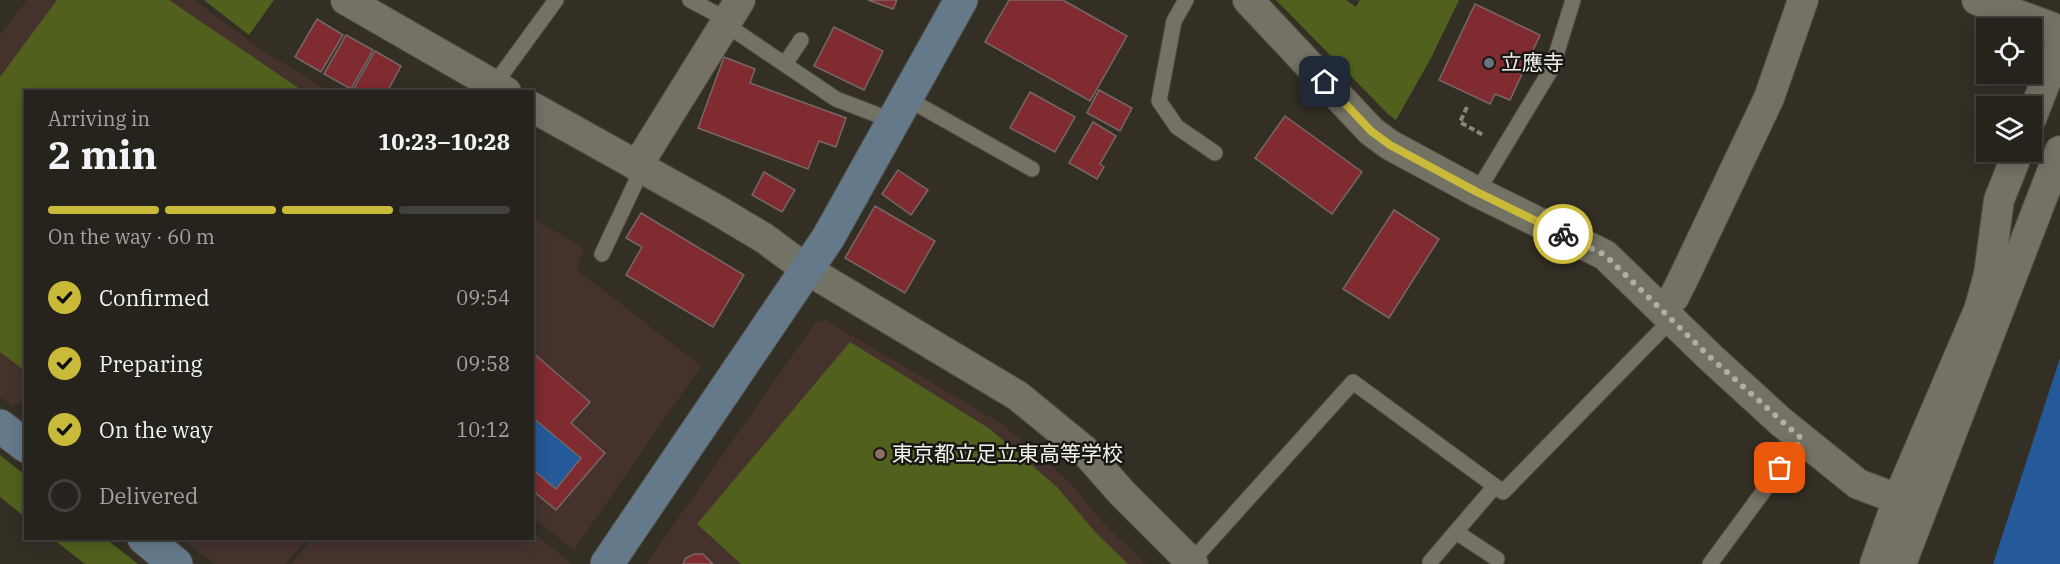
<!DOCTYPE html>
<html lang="en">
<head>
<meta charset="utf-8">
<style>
  body { margin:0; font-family:"IBM Plex Serif","Noto Sans JP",serif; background:#2e2b25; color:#f1f3f6; height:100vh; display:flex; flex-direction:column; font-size:22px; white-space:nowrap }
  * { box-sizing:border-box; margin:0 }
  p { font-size:20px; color:#a4a4a3 }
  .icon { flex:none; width:33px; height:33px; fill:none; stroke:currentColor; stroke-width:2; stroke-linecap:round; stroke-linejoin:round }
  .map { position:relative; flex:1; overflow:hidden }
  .drawer { position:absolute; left:24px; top:90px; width:510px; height:450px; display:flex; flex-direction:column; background:#26231c; border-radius:0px; box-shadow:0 3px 15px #0003,0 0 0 2px #42403b }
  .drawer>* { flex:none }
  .fabs { position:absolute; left:1976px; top:18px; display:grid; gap:12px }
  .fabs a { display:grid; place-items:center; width:66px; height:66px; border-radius:0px; background:#26231c; box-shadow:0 3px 15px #0003,0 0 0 2px #42403b; font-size:30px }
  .pin { position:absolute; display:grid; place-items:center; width:51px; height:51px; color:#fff; margin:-26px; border-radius:12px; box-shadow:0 3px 9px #0006 }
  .courier { position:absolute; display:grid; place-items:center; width:60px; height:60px; margin:-30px; border:4px solid #caba3a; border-radius:50%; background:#fff; color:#222; box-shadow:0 2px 8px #0007 }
  .head em { font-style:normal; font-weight:800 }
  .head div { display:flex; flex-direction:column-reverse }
  .head { display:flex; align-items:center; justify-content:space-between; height:102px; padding:0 24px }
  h1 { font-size:39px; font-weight:800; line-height:45px }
  .bar { display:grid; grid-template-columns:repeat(4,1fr); gap:9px 6px; align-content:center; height:72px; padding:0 24px }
  .bar i { height:8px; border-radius:4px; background:#42403b }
  .bar .selected { background:#caba3a }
  .bar p { grid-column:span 4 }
  ol { padding:0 24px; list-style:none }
  li { display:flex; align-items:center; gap:18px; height:66px }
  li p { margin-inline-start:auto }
  li .icon { padding:6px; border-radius:50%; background:#caba3a; color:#111; stroke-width:4 }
  li:last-child { color:#a4a4a3 }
  li i { width:33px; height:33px; border:3px solid #42403b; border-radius:50% }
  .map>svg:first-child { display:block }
  .education { fill:#45322d }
  .green { fill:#51611d }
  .water { fill:#245a99 }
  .building { fill:#802b2f; stroke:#766867; stroke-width:1.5 }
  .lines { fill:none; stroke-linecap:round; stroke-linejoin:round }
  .lane-casing { stroke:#4e4c43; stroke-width:17 }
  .street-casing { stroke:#4e4c43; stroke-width:32 }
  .secondary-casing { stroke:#4e4c43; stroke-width:35 }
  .path { stroke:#88857d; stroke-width:4; stroke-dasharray:6 3; stroke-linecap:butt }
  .lane { stroke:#747165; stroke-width:15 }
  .street { stroke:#747165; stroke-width:30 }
  .secondary { stroke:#64798a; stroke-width:33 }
  .done { stroke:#b0aea6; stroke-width:6; stroke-dasharray:0 10.8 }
  .route { stroke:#caba3a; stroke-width:8 }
  .worship-dot { fill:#6b7280; stroke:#191713; stroke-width:2 }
  .education-dot { fill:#8d6e63; stroke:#191713; stroke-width:2 }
  .labels { text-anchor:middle; stroke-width:5; stroke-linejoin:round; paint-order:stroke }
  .poi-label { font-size:21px; fill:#f4f2ec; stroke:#191713; text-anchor:start }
</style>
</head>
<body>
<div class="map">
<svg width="2060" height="564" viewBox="0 0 2060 564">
  <rect width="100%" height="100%" fill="#332f25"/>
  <g class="education">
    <path d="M 27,0 L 194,0 L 260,49 L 329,91 L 26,92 L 26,400 L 12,406 L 0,397 L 0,35 Z"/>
    <path d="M 532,217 L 584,249 L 576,269 L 701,366 L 574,550 L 533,518 Z"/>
    <path d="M 825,320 L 1002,424 L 1071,484 L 1106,526 L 1146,564 L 646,564 L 815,323 Z"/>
    <path d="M 533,533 L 573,564 L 291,564 L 312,539 L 532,538 Z"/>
    <path d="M 182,539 L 307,539 L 285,564 L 215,564 Z"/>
  </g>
  <g class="green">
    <path d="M 57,0 L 169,0 L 303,91 L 26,92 L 25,371 L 0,352 L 0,77 Z"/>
    <path d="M 204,0 L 274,0 L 249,35 Z"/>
    <path d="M 1276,0 L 1346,0 L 1356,7 L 1360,0 L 1459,0 L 1431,58 L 1396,120 L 1389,115 Z"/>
    <path d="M 850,342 L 990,429 L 1057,487 L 1096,533 L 1128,564 L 741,564 L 697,524 Z"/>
    <path d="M 0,455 L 25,475 L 25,517 L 0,497 Z"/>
    <path d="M 53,539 L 106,539 L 138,564 L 85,564 Z"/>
  </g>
  <g class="water">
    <path d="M 2060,358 L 2060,564 L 1993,564 Z"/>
    <path d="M 532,417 L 581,458 L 556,489 L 533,469 Z"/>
  </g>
  <g class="building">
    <path d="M 868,0 L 897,0 L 893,9 Z"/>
    <path d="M 1009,0 L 1063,0 L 1127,36 L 1090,101 L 985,42 Z"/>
    <path d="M 1475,4 L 1540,35 L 1510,100 L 1495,94 L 1490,104 L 1439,80 Z"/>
    <path d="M 317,19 L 343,35 L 321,72 L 295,57 Z"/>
    <path d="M 834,27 L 883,51 L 864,90 L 814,66 Z"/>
    <path d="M 346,35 L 373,50 L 351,89 L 324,74 Z"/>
    <path d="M 375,51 L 401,66 L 387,92 L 356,92 L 353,90 Z"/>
    <path d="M 724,57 L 755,69 L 750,83 L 846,118 L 836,147 L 819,141 L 808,169 L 698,128 Z"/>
    <path d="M 1099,90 L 1132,108 L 1120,131 L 1087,113 Z"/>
    <path d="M 1030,92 L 1075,117 L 1055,152 L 1010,128 Z"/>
    <path d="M 1285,116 L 1362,172 L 1332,214 L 1255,158 Z"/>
    <path d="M 1093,122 L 1116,136 L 1100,164 L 1104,167 L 1097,179 L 1069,163 Z"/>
    <path d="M 898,170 L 928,190 L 911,215 L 882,194 Z"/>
    <path d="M 764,172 L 795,190 L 782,212 L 752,195 Z"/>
    <path d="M 875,206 L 935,241 L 905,293 L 845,258 Z"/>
    <path d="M 1394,210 L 1439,239 L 1389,318 L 1343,289 Z"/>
    <path d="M 641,213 L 744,275 L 713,327 L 626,275 L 642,247 L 626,238 Z"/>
    <path d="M 532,352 L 590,402 L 571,423 L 605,453 L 556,510 L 532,490 L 532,469 L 556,489 L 581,458 L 532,417 Z"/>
    <path d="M 694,554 L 703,554 L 713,564 L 683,564 L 686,558 Z"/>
  </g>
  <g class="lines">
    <defs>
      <g id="lane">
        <path d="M 690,0 L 728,20"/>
        <path d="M 1186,0 L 1174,21 L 1159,101 L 1177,127 L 1215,153"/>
        <path d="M 725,24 L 836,99 L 875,114 L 892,122"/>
        <path d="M 785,64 L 801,40"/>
        <path d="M 494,85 L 556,0"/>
        <path d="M 906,98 L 1032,169"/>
        <path d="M 1477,192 L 1552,68 L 1573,0"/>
        <path d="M 602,254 L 642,169"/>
        <path d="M 1456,532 L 1497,559"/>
        <path d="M 1191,562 L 1353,382 L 1503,492 L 1672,319"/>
        <path d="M 1430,562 L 1495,486"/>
        <path d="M 1710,564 L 1802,439"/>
      </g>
      <g id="street">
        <path d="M 346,0 L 506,92"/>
        <path d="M 1248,0 L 1371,131 L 1390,145 L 1477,192 L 1605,255 L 1710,357 L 1780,421 L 1858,484 L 1898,499"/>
        <path d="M 1977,0 L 2051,27 L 2060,36"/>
        <path d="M 532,107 L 717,210 L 764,238 L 806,269 L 1018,396 L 1084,450 L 1122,493 L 1193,564"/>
        <path d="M 2031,119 L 2060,45"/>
        <path d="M 637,166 L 740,0"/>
        <path d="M 1662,309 L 1674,297 L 1685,275 L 1769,98 L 1803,0"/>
        <path d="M 1875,564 L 1898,499 L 1979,310 L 1989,274 L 1999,200 L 2018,152"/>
        <path d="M 1901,564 L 2060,151"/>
      </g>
      <g id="secondary">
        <path d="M 0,426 L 26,446"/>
        <path d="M 144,538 L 176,564"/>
        <path d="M 607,564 L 828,238 L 961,0"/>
      </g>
    </defs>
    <use href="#lane" class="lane-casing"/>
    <use href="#street" class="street-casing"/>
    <use href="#secondary" class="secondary-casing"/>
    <path class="path" d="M 1467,107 L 1460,122 L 1483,135"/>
    <use href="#lane" class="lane"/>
    <use href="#street" class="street"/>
    <use href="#secondary" class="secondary"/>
  </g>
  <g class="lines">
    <path class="done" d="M 1563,234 L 1605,255 L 1710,357 L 1802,439 L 1780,468"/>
    <path class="route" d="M 1325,82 L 1371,131 L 1390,145 L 1477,192 L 1563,234"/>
  </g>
  <circle class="worship-dot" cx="1489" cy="63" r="6"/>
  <circle class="education-dot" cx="880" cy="454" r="6"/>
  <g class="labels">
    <g class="poi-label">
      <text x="1501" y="70">立應寺</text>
      <text x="892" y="461">東京都立足立東高等学校</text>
    </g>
  </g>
</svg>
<div class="fabs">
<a><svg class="icon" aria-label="locate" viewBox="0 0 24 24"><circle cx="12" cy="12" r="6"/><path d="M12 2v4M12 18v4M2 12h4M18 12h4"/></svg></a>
<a><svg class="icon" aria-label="layers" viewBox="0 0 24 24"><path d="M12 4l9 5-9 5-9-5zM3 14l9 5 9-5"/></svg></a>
</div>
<div class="pin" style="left:1780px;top:468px;background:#ea580c"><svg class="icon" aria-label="bag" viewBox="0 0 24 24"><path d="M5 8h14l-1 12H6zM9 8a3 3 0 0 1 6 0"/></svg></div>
<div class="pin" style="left:1325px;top:82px;background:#1f2937"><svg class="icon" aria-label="home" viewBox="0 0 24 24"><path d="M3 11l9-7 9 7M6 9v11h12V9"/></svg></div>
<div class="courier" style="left:1563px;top:234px"><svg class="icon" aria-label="bike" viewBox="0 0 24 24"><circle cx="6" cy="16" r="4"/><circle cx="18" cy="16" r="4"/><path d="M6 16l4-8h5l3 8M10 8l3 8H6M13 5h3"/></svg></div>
<section class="drawer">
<div class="head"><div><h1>2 min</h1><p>Arriving in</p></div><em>10:23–10:28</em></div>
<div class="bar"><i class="selected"></i><i class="selected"></i><i class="selected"></i><i></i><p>On the way · 60 m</p></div>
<ol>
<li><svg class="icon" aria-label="check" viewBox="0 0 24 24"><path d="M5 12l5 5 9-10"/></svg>Confirmed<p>09:54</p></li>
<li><svg class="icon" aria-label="check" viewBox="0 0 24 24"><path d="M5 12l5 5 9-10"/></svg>Preparing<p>09:58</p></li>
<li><svg class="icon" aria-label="check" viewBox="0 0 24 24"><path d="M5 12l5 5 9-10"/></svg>On the way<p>10:12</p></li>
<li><i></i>Delivered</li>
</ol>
</section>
</div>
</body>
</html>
